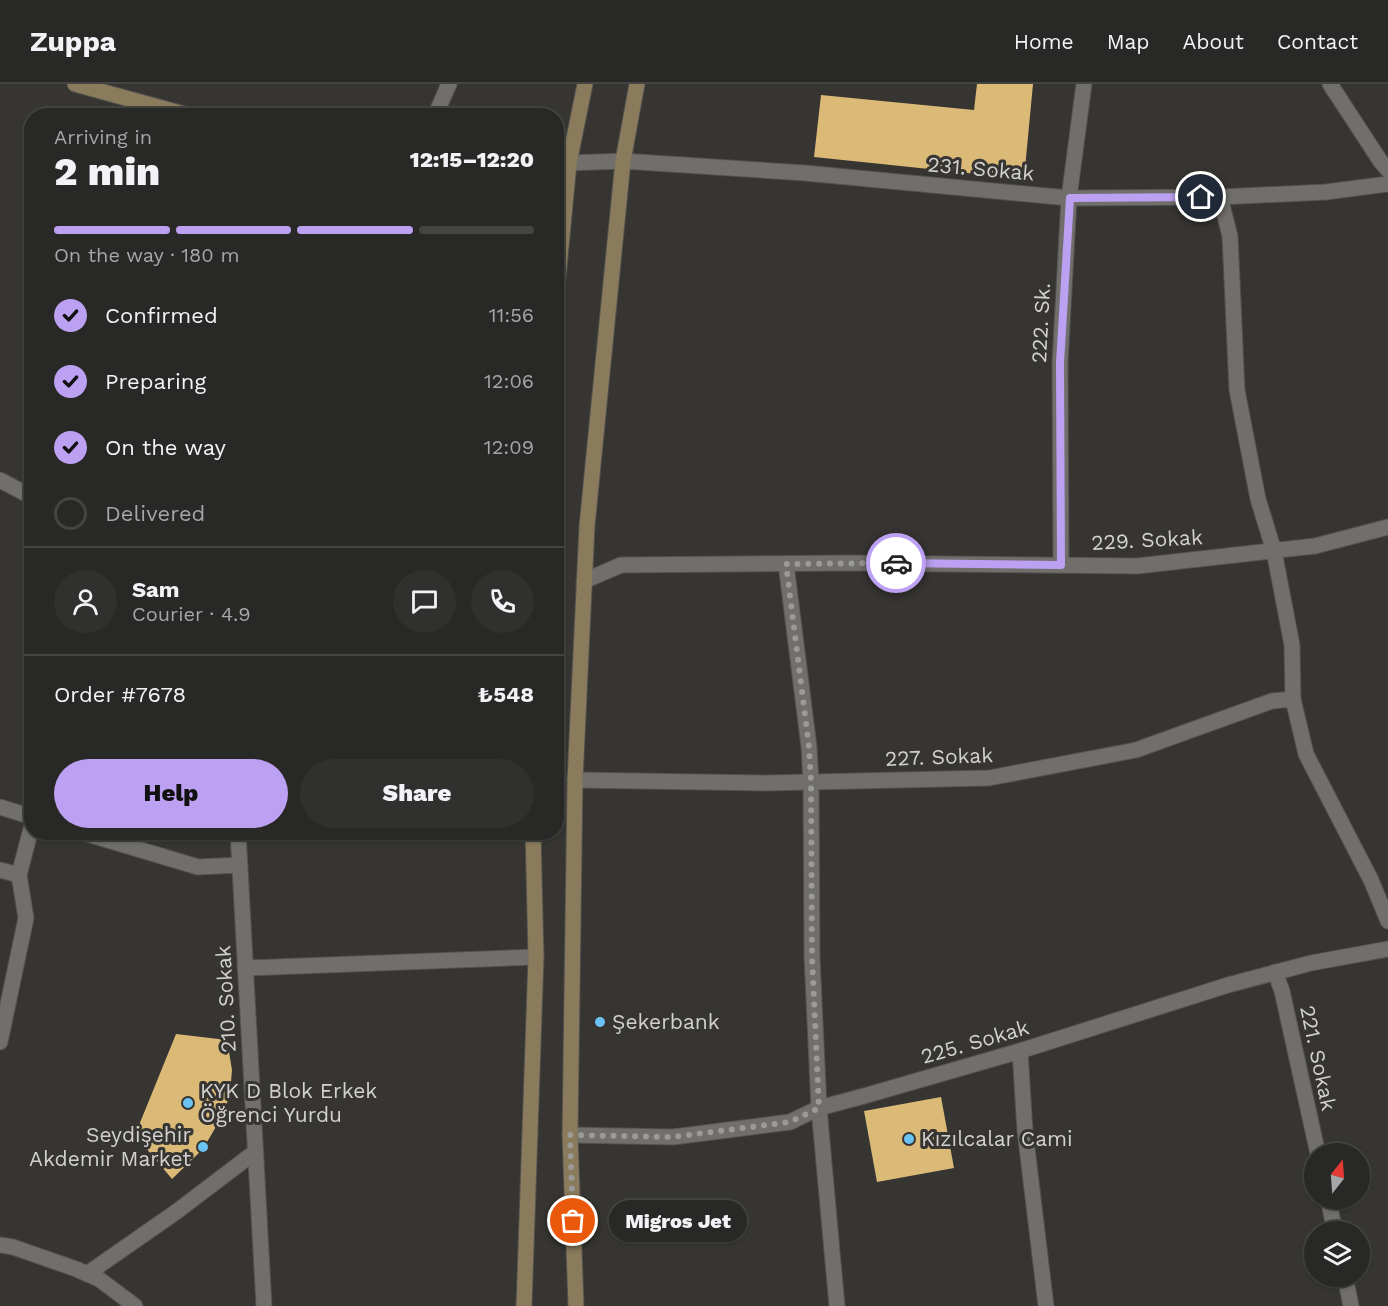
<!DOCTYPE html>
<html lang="en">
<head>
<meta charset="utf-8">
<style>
  body { margin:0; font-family:"Work Sans",sans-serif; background:#30302e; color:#f1f3f6; height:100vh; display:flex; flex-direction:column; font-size:22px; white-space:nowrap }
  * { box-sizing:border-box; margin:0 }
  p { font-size:20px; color:#a5a6a7 }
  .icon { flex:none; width:33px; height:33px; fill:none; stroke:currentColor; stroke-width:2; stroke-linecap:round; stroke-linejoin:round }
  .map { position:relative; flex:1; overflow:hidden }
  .side { position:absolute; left:24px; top:24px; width:540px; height:732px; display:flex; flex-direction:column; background:#282826; border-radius:24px; box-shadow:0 2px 4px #0004,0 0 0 2px #444443 }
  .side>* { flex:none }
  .needle { width:39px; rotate:17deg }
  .buttons { position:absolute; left:1304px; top:1059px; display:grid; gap:12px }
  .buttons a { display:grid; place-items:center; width:66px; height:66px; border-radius:50%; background:#282826; box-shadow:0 2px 4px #0004,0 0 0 2px #444443; font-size:30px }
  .pin { position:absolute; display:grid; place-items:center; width:51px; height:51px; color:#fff; margin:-26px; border:3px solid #fff; border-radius:50%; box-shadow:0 2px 6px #0007 }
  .courier { position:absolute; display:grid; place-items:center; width:60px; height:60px; margin:-30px; border:4px solid #bca0f2; border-radius:50%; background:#fff; color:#222; box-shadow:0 2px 8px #0007 }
  .bubble { position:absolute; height:42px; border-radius:21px; background:#282826; box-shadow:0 2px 4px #0004,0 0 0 2px #444443; font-size:20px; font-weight:800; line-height:42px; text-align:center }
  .summary em { font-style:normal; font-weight:800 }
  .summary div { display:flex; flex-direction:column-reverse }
  .summary { display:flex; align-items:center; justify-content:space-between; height:102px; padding:0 30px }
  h1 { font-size:39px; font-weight:800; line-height:45px }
  .bar { display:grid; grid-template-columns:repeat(4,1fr); gap:9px 6px; align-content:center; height:72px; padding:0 30px }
  .bar i { height:8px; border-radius:4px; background:#444443 }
  .bar .current { background:#bca0f2 }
  .bar p { grid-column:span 4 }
  .line { display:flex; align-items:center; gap:15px; padding:0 30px; border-top:2px solid #444443 }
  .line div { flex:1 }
  .round { display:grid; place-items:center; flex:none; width:63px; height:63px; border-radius:32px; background:#30302e }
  ol { padding:0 30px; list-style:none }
  li { display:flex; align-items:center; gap:18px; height:66px }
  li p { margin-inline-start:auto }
  li .icon { padding:6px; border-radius:50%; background:#bca0f2; color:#111; stroke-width:4 }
  li:last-child { color:#a5a6a7 }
  li i { width:33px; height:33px; border:3px solid #444443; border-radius:50% }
  .primary-button { display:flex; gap:12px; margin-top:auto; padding:12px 30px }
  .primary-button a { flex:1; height:69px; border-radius:36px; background:#bca0f2; color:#111; font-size:24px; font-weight:800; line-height:69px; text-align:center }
  .primary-button a+a { background:#30302e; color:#f1f3f6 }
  header { display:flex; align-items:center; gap:36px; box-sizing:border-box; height:84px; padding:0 30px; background:#282826; border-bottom:2px solid #444443 }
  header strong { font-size:28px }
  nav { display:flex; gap:33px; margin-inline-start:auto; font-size:21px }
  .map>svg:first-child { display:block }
  .building { fill:#dbb977 }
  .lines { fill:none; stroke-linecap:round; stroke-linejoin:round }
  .street-casing { stroke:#545250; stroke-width:17 }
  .secondary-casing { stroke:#545250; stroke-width:17 }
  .street { stroke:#706f6b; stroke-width:15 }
  .secondary { stroke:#897b5c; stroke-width:15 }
  .done { stroke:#9b9a98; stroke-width:6; stroke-dasharray:0 10.8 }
  .route { stroke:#bca0f2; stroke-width:8 }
  .poi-dot { fill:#6ac3f2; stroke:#363532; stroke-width:2 }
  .labels { text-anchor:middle; stroke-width:6; stroke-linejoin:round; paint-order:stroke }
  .street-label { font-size:21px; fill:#d2d1cf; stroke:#363532 }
  .poi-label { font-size:21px; fill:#d2d1cf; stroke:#363532; text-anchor:start }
</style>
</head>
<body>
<header>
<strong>Zuppa</strong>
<nav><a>Home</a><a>Map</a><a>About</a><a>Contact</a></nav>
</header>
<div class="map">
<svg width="1388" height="1222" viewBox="0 0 1388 1222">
  <rect width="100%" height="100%" fill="#363532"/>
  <g class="building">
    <path d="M 977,0 L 1033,0 L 1024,95 L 814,73 L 821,11 L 974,26 Z"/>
    <path d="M 176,950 L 227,956 L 232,986 L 230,1009 L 224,1029 L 203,1065 L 172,1095 L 135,1051 Z"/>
    <path d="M 941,1013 L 954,1084 L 877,1098 L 864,1027 Z"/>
  </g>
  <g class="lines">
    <defs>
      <g id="street">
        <path d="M 1330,0 L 1381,78 L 1388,86"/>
        <path d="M 435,32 L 449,0"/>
        <path d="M 569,79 L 623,77 L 805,89 L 1069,114 L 1220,113 L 1326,108 L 1388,100"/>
        <path d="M 1220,113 L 1230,152 L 1237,306 L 1258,415 L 1274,467 L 1292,561 L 1293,615 L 1306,670 L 1371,796 L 1388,837"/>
        <path d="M 0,396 L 32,413"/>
        <path d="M 786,480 L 809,663 L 811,698 L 812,873 L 819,1024 L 837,1222"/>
        <path d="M 1061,481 L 1060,279 L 1069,114 L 1084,0"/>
        <path d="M 584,497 L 621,481 L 847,479 L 1137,482 L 1315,462 L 1388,443"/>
        <path d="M 575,696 L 767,699 L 989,694 L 1136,666 L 1272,617 L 1293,615"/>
        <path d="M 0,723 L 32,733"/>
        <path d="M 81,748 L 198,783 L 239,781"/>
        <path d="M 238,748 L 264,1222"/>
        <path d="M 0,786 L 19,791"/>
        <path d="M 245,884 L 536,873"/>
        <path d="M 1275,888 L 1282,907 L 1318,1070"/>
        <path d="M 0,958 L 26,834 L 19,791 L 32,741"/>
        <path d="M 1020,967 L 1025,1047 L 1046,1222"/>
        <path d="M 570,1051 L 673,1053 L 790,1038 L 819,1024 L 864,1012 L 1020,967 L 1228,901 L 1311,879 L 1388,865"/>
        <path d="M 1328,1114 L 1335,1148"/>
        <path d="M 0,1161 L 13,1163 L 76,1185 L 99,1195 L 135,1222"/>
        <path d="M 87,1190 L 176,1128 L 255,1068"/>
        <path d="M 1345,1192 L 1351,1222"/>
      </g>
      <g id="secondary">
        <path d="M 75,0 L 191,32"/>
        <path d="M 556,215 L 569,79 L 585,0"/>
        <path d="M 524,1222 L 536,873 L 533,748"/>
        <path d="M 576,1222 L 570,1051 L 575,696 L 587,442 L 623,77 L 637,0"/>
      </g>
    </defs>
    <use href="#street" class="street-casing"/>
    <use href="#secondary" class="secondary-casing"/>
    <use href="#street" class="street"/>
    <use href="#secondary" class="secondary"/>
  </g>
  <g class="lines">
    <path class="done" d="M 573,1137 L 570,1051 L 673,1053 L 790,1038 L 819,1024 L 812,873 L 811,698 L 809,663 L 786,480 L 896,479"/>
    <path class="route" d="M 896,479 L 1061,481 L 1060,279 L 1070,114 L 1201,113"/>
  </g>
  <g class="poi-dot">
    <circle cx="600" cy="938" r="6"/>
    <circle cx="188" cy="1019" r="6"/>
    <circle cx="909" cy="1055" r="6"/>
    <circle cx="203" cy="1063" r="6"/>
  </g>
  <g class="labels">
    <g class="street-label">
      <text transform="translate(981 85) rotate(5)" y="7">231. Sokak</text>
      <text transform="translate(1041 239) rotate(-87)" y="7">222. Sk.</text>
      <text transform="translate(1147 456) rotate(-3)" y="7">229. Sokak</text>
      <text transform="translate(939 673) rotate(-2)" y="7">227. Sokak</text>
      <text transform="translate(226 915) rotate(-93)" y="7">210. Sokak</text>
      <text transform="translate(975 958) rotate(-16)" y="7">225. Sokak</text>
      <text transform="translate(1318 974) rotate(78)" y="7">221. Sokak</text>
    </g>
    <g class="poi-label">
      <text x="612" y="945">Şekerbank</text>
      <text x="200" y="1014">KYK D Blok Erkek<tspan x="200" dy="24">Öğrenci Yurdu</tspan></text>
      <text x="191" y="1058" text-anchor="end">Seydişehir<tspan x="191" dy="24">Akdemir Market</tspan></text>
      <text x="921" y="1062">Kızılcalar Cami</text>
    </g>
  </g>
</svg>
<div class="buttons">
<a><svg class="needle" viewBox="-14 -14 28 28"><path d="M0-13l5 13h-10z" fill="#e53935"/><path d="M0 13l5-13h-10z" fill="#a5a6a7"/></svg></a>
<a><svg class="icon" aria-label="layers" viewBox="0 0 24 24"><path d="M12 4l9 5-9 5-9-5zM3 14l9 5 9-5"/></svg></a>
</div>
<div class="pin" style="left:573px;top:1137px;background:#ea580c"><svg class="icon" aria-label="bag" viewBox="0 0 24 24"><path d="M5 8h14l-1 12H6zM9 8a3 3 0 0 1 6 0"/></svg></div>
<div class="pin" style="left:1201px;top:113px;background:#1f2937"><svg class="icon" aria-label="home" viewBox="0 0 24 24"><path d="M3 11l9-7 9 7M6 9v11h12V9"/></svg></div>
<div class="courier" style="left:896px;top:479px"><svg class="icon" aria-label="car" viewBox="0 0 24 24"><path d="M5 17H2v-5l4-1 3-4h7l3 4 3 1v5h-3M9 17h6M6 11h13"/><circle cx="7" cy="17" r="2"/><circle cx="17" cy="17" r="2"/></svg></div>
<div class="bubble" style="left:609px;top:1116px;width:138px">Migros Jet</div>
<section class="side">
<div class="summary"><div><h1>2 min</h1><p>Arriving in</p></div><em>12:15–12:20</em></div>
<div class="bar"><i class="current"></i><i class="current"></i><i class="current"></i><i></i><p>On the way · 180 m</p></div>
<ol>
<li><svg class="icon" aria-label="check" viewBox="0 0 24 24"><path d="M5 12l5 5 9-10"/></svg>Confirmed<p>11:56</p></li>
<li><svg class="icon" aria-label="check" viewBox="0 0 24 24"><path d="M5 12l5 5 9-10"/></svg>Preparing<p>12:06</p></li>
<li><svg class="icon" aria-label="check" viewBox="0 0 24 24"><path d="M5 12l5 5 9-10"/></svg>On the way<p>12:09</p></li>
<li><i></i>Delivered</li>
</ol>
<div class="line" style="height:108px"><a class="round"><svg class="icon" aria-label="person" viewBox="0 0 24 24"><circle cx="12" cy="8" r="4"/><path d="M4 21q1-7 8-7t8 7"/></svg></a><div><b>Sam</b><p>Courier · 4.9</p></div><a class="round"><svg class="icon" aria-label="chat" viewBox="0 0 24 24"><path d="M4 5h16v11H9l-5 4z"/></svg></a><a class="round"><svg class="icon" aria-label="phone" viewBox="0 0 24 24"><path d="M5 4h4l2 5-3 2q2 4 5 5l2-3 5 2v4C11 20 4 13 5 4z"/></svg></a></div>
<div class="line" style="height:78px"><div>Order #7678</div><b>₺548</b></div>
<div class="primary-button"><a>Help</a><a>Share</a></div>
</section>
</div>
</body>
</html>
